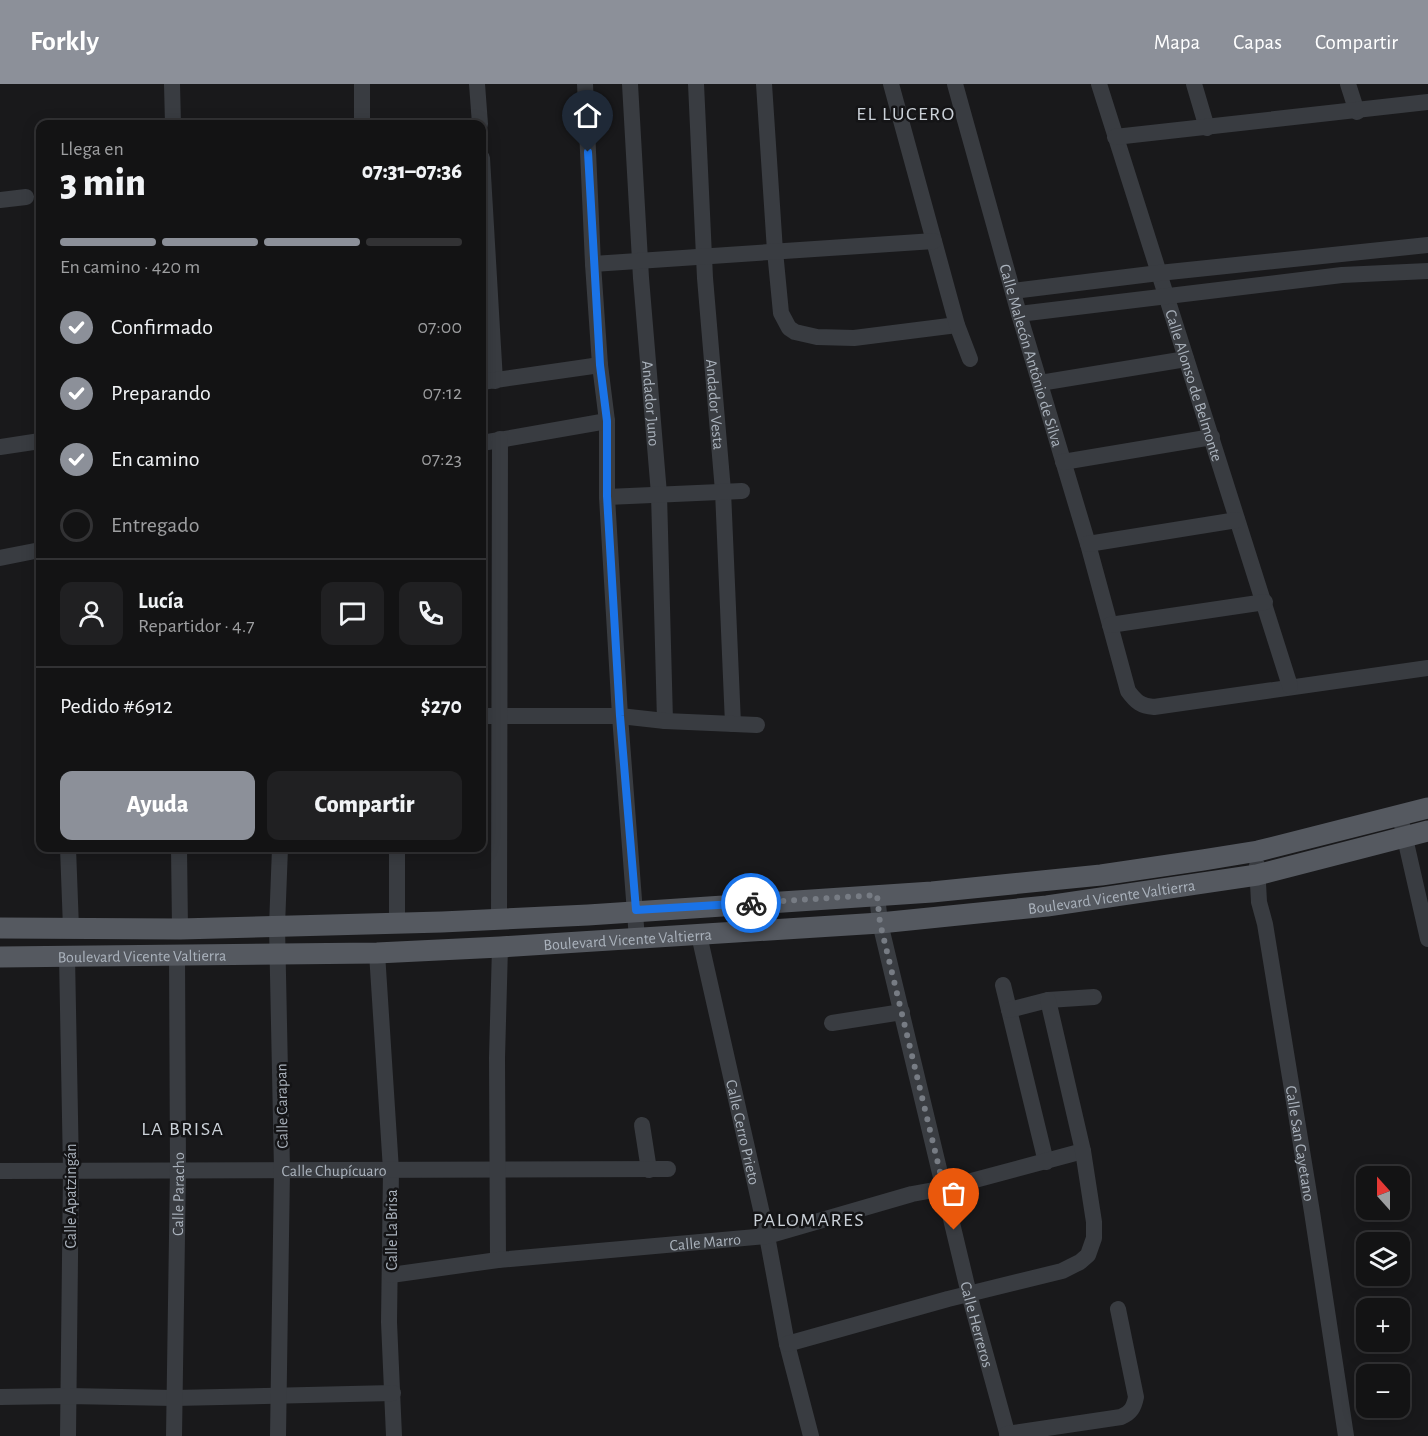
<!DOCTYPE html>
<html lang="es">
<head>
<meta charset="utf-8">
<style>
  body { margin:0; font-family:"Alegreya Sans",sans-serif; background:#202022; color:#f1f3f6; height:100vh; display:flex; flex-direction:column; font-size:22px; white-space:nowrap }
  * { box-sizing:border-box; margin:0 }
  p { font-size:20px; color:#9d9ea0 }
  .icon { flex:none; width:33px; height:33px; fill:none; stroke:currentColor; stroke-width:2; stroke-linecap:round; stroke-linejoin:round }
  .map { position:relative; flex:1; overflow:hidden }
  .details { position:absolute; left:36px; top:36px; width:450px; height:732px; display:flex; flex-direction:column; background:#131314; border-radius:12px; box-shadow:0 3px 15px #0003,0 0 0 2px #323234 }
  .details>* { flex:none }
  .needle { width:39px; rotate:339deg }
  .buttons { position:absolute; left:1356px; top:1082px; display:grid; gap:12px }
  .buttons a { display:grid; place-items:center; width:54px; height:54px; border-radius:12px; background:#131314; box-shadow:0 3px 15px #0003,0 0 0 2px #323234; font-size:30px }
  .pin { position:absolute; display:grid; place-items:center; width:51px; height:51px; color:#fff; margin:-62px -26px; border-radius:50% 50% 50% 0; rotate:-45deg; box-shadow:0 0 6px #0007 }
  .pin .icon { rotate:45deg }
  .courier { position:absolute; display:grid; place-items:center; width:60px; height:60px; margin:-30px; border:4px solid #1a73e8; border-radius:50%; background:#fff; color:#222; box-shadow:0 2px 8px #0007 }
  .head em { font-style:normal; font-weight:800 }
  .head div { display:flex; flex-direction:column-reverse }
  .head { display:flex; align-items:center; justify-content:space-between; height:102px; padding:0 24px }
  h1 { font-size:39px; font-weight:800; line-height:45px }
  .bar { display:grid; grid-template-columns:repeat(4,1fr); gap:9px 6px; align-content:center; height:72px; padding:0 24px }
  .bar i { height:8px; border-radius:4px; background:#323234 }
  .bar .active { background:#8c9099 }
  .bar p { grid-column:span 4 }
  .line { display:flex; align-items:center; gap:15px; padding:0 24px; border-top:2px solid #323234 }
  .line div { flex:1 }
  .round { display:grid; place-items:center; flex:none; width:63px; height:63px; border-radius:12px; background:#202022 }
  ol { padding:0 24px; list-style:none }
  li { display:flex; align-items:center; gap:18px; height:66px }
  li p { margin-inline-start:auto }
  li .icon { padding:6px; border-radius:50%; background:#8c9099; color:#fff; stroke-width:4 }
  li:last-child { color:#9d9ea0 }
  li i { width:33px; height:33px; border:3px solid #323234; border-radius:50% }
  .primary-button { display:flex; gap:12px; margin-top:auto; padding:12px 24px }
  .primary-button a { flex:1; height:69px; border-radius:12px; background:#8c9099; color:#fff; font-size:24px; font-weight:800; line-height:69px; text-align:center }
  .primary-button a+a { background:#202022; color:#f1f3f6 }
  header { display:flex; align-items:center; gap:36px; box-sizing:border-box; height:84px; padding:0 30px; background:#8c9099; color:#fff }
  header strong { font-size:28px }
  nav { display:flex; gap:33px; margin-inline-start:auto; font-size:21px }
  .map>svg:first-child { display:block }
  .lines { fill:none; stroke-linecap:round; stroke-linejoin:round }
  .minor { stroke:#393c41; stroke-width:16 }
  .major { stroke:#555960; stroke-width:21 }
  .done { stroke:#777c84; stroke-width:6; stroke-dasharray:0 10.8 }
  .route { stroke:#1a73e8; stroke-width:8 }
  .labels { text-anchor:middle; stroke-width:5; stroke-linejoin:round; paint-order:stroke }
  .street-label { font-size:16px; fill:#aab2bc; stroke:#141416 }
  .quarter-label { font-size:20px; letter-spacing:1.5px; fill:#cbd1d8; stroke:#141416 }
</style>
</head>
<body>
<header>
<strong>Forkly</strong>
<nav><a>Mapa</a><a>Capas</a><a>Compartir</a></nav>
</header>
<div class="map">
<svg width="1428" height="1352" viewBox="0 0 1428 1352">
  <rect width="100%" height="100%" fill="#19191b"/>
  <g class="lines">
    <g class="minor">
      <path d="M 172,0 L 173,40"/>
      <path d="M 362,0 L 362,40"/>
      <path d="M 477,0 L 480,40"/>
      <path d="M 585,0 L 593,180 L 600,281 L 607,337 L 607,413 L 620,632 L 637,855"/>
      <path id="s1" d="M 630,0 L 641,194 L 659,410 L 665,637"/>
      <path id="s2" d="M 696,0 L 705,194 L 723,407 L 733,640"/>
      <path d="M 764,0 L 775,167 L 781,229 L 789,244 L 795,248 L 817,253 L 854,254 L 957,241"/>
      <path d="M 891,0 L 957,241 L 970,275"/>
      <path id="s3" d="M 955,0 L 1019,230 L 1088,460 L 1128,607 C 1136,618 1141,622 1154,623 L 1428,584"/>
      <path id="s4" d="M 1099,0 L 1290,602"/>
      <path d="M 1194,0 L 1207,44"/>
      <path d="M 1348,0 L 1357,28"/>
      <path d="M 1115,53 L 1428,18"/>
      <path d="M 482,74 L 495,297"/>
      <path d="M 0,116 L 26,113"/>
      <path d="M 593,180 L 934,157"/>
      <path d="M 1013,207 L 1159,189 L 1428,161"/>
      <path d="M 1019,230 L 1342,191 L 1428,187"/>
      <path d="M 482,298 L 600,281"/>
      <path d="M 1040,299 L 1186,275"/>
      <path d="M 482,359 L 607,337"/>
      <path d="M 0,363 L 40,357"/>
      <path d="M 1063,378 L 1212,353"/>
      <path d="M 607,413 L 742,407"/>
      <path d="M 1088,460 L 1237,436"/>
      <path d="M 0,474 L 40,466"/>
      <path d="M 1110,541 L 1265,518"/>
      <path d="M 482,632 L 620,632 L 665,637 L 757,641"/>
      <path d="M 1402,741 L 1428,855"/>
      <path d="M 68,764 L 71,844"/>
      <path d="M 179,764 L 180,845"/>
      <path id="s5" d="M 1257,781 L 1259,818 L 1265,840 L 1312,1128 L 1346,1352"/>
      <path id="s6" d="M 877,811 L 880,839 L 969,1210 L 1008,1352"/>
      <path d="M 499,835 L 500,355"/>
      <path d="M 397,839 L 397,764"/>
      <path id="s7" d="M 699,851 L 767,1152 L 787,1260 L 811,1352"/>
      <path d="M 377,869 L 391,1086 L 389,1238 L 394,1352"/>
      <path d="M 67,872 L 71,1086 L 68,1352"/>
      <path d="M 1003,901 L 1046,1078"/>
      <path d="M 1009,926 L 1048,916 L 1094,913"/>
      <path d="M 832,939 L 902,928"/>
      <path d="M 642,1041 L 649,1086"/>
      <path id="s8" d="M 0,1087 L 668,1085"/>
      <path d="M 498,1176 L 497,974 L 500,863"/>
      <path id="s9" d="M 391,1191 L 498,1176 L 767,1152 L 912,1110 L 945,1104 L 1083,1067"/>
      <path d="M 787,1260 L 948,1215 L 1062,1187 L 1080,1178 L 1088,1171 L 1094,1154 L 1094,1138 L 1083,1067 L 1048,916"/>
      <path d="M 0,1313 L 68,1312 L 174,1314 L 393,1309"/>
      <path d="M 1007,1350 L 1121,1333 C 1131,1329 1134,1323 1136,1313 L 1118,1225"/>
      <path id="s10" d="M 174,1352 L 178,1085 L 177,870"/>
      <path d="M 278,1352 L 282,1086 L 277,842 L 280,764"/>
    </g>
    <g class="major">
      <path d="M 0,844 L 180,845 L 442,838 L 588,831 L 932,808 L 1101,791 L 1203,776 L 1258,767 L 1428,724"/>
      <path id="s11" d="M 0,873 L 377,869 L 500,863 L 880,839 L 1047,822 L 1257,791 L 1428,747"/>
    </g>
  </g>
  <g class="lines">
    <path class="done" d="M 751,819 L 877,811 L 880,839 L 954,1146"/>
    <path class="route" d="M 588,68 L 600,281 L 607,337 L 607,412 L 620,632 L 636,826 L 751,819"/>
  </g>
  <g class="labels">
    <g class="street-label">
      <text dy="6" stroke="none"><textPath href="#s3" startOffset="282">Calle Malecón Antônio de Silva</textPath></text>
      <text dy="6" stroke="none"><textPath href="#s4" startOffset="316">Calle Alonso de Belmonte</textPath></text>
      <text dy="6" stroke="none"><textPath href="#s1" startOffset="320">Andador Juno</textPath></text>
      <text dy="6" stroke="none"><textPath href="#s2" startOffset="321">Andador Vesta</textPath></text>
      <text dy="6" stroke="none"><textPath href="#s11" startOffset="1114">Boulevard Vicente Valtierra</textPath></text>
      <text dy="6" stroke="none"><textPath href="#s11" startOffset="628">Boulevard Vicente Valtierra</textPath></text>
      <text dy="6" stroke="none"><textPath href="#s11" startOffset="142">Boulevard Vicente Valtierra</textPath></text>
      <text transform="translate(281 1022) rotate(-91)" y="6">Calle Carapan</text>
      <text dy="6" stroke="none"><textPath href="#s7" startOffset="202">Calle Cerro Prieto</textPath></text>
      <text dy="6" stroke="none"><textPath href="#s5" startOffset="282">Calle San Cayetano</textPath></text>
      <text dy="6" stroke="none"><textPath href="#s8" startOffset="334">Calle Chupícuaro</textPath></text>
      <text dy="6" stroke="none"><textPath href="#s10" startOffset="242">Calle Paracho</textPath></text>
      <text transform="translate(70 1112) rotate(-90)" y="6">Calle Apatzingán</text>
      <text transform="translate(391 1146) rotate(-90)" y="6">Calle La Brisa</text>
      <text dy="6" stroke="none"><textPath href="#s9" startOffset="316">Calle Marro</textPath></text>
      <text dy="6" stroke="none"><textPath href="#s6" startOffset="441">Calle Herreros</textPath></text>
    </g>
    <g class="quarter-label">
      <text x="906" y="36">EL LUCERO</text>
      <text x="183" y="1051">LA BRISA</text>
      <text x="809" y="1142">PALOMARES</text>
    </g>
  </g>
</svg>
<div class="buttons">
<a><svg class="needle" viewBox="-14 -14 28 28"><path d="M0-13l5 13h-10z" fill="#e53935"/><path d="M0 13l5-13h-10z" fill="#9d9ea0"/></svg></a>
<a><svg class="icon" aria-label="layers" viewBox="0 0 24 24"><path d="M12 4l9 5-9 5-9-5zM3 14l9 5 9-5"/></svg></a>
<a>+</a>
<a>−</a>
</div>
<div class="pin" style="left:954px;top:1146px;background:#ea580c"><svg class="icon" aria-label="bag" viewBox="0 0 24 24"><path d="M5 8h14l-1 12H6zM9 8a3 3 0 0 1 6 0"/></svg></div>
<div class="pin" style="left:588px;top:68px;background:#1f2937"><svg class="icon" aria-label="home" viewBox="0 0 24 24"><path d="M3 11l9-7 9 7M6 9v11h12V9"/></svg></div>
<div class="courier" style="left:751px;top:819px"><svg class="icon" aria-label="bike" viewBox="0 0 24 24"><circle cx="6" cy="16" r="4"/><circle cx="18" cy="16" r="4"/><path d="M6 16l4-8h5l3 8M10 8l3 8H6M13 5h3"/></svg></div>
<section class="details">
<div class="head"><div><h1>3 min</h1><p>Llega en</p></div><em>07:31–07:36</em></div>
<div class="bar"><i class="active"></i><i class="active"></i><i class="active"></i><i></i><p>En camino · 420 m</p></div>
<ol>
<li><svg class="icon" aria-label="check" viewBox="0 0 24 24"><path d="M5 12l5 5 9-10"/></svg>Confirmado<p>07:00</p></li>
<li><svg class="icon" aria-label="check" viewBox="0 0 24 24"><path d="M5 12l5 5 9-10"/></svg>Preparando<p>07:12</p></li>
<li><svg class="icon" aria-label="check" viewBox="0 0 24 24"><path d="M5 12l5 5 9-10"/></svg>En camino<p>07:23</p></li>
<li><i></i>Entregado</li>
</ol>
<div class="line" style="height:108px"><a class="round"><svg class="icon" aria-label="person" viewBox="0 0 24 24"><circle cx="12" cy="8" r="4"/><path d="M4 21q1-7 8-7t8 7"/></svg></a><div><b>Lucía</b><p>Repartidor · 4.7</p></div><a class="round"><svg class="icon" aria-label="chat" viewBox="0 0 24 24"><path d="M4 5h16v11H9l-5 4z"/></svg></a><a class="round"><svg class="icon" aria-label="phone" viewBox="0 0 24 24"><path d="M5 4h4l2 5-3 2q2 4 5 5l2-3 5 2v4C11 20 4 13 5 4z"/></svg></a></div>
<div class="line" style="height:78px"><div>Pedido #6912</div><b>$270</b></div>
<div class="primary-button"><a>Ayuda</a><a>Compartir</a></div>
</section>
</div>
</body>
</html>
